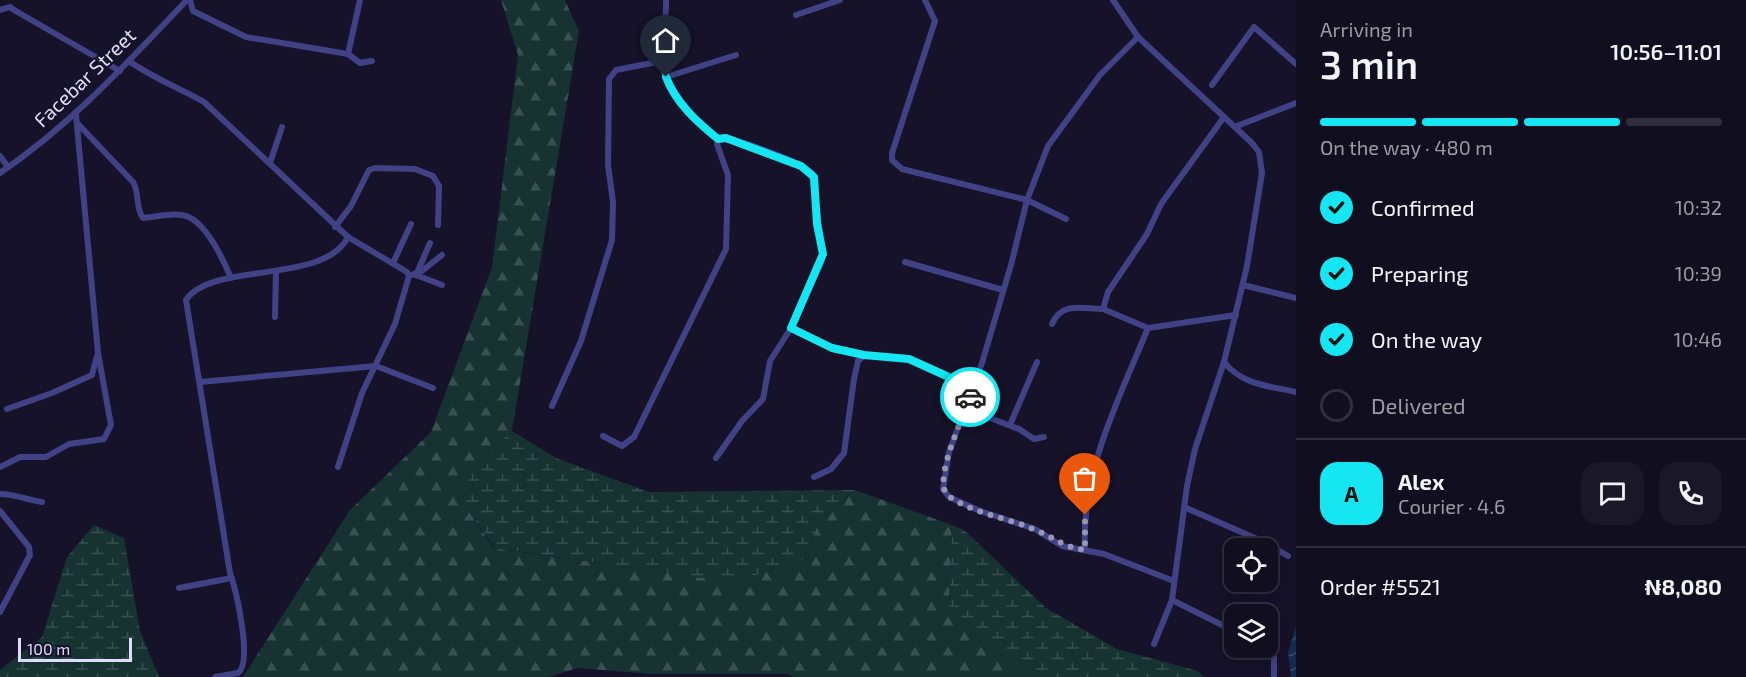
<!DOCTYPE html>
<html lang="en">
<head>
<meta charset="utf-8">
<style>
  body { margin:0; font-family:"Exo 2",sans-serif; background:#191728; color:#f1f3f6; height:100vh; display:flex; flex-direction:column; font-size:22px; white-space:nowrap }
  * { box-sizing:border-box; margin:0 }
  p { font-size:20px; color:#9c9ca4 }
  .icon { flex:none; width:33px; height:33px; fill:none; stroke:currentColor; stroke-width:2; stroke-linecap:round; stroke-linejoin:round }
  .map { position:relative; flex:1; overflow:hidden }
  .drawer { display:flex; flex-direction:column; background:#100e1f; width:450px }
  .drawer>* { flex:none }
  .fabs { position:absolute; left:1224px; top:538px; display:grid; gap:12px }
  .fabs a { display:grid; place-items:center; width:54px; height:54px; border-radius:12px; background:#100e1f; box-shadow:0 3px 15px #0003,0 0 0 2px #302e3d; font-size:30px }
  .scale { position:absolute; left:18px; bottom:15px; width:114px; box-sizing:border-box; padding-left:6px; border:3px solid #dfddfd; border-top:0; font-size:16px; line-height:21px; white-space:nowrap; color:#dfddfd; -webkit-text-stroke:4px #151229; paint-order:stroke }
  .pin { position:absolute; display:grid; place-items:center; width:51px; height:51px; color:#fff; margin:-62px -26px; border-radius:50% 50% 50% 0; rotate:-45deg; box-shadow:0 0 6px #0007 }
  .pin .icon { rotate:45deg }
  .courier { position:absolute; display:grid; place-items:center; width:60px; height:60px; margin:-30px; border:4px solid #15e6f1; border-radius:50%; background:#fff; color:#222; box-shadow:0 2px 8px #0007 }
  .head em { font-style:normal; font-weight:600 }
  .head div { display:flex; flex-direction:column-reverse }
  .head { display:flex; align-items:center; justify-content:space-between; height:102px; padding:0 24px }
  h1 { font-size:39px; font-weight:600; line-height:45px }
  .bar { display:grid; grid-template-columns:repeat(4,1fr); gap:9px 6px; align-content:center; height:72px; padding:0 24px }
  .bar i { height:8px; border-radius:4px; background:#302e3d }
  .bar .current { background:#15e6f1 }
  .bar p { grid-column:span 4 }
  .line { display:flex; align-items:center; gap:15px; padding:0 24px; border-top:2px solid #302e3d }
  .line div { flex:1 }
  .round { display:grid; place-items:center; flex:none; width:63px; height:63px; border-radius:18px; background:#191728 }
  ol { padding:0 24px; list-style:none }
  li { display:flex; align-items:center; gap:18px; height:66px }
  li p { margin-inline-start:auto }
  li .icon { padding:6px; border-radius:50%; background:#15e6f1; color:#111; stroke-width:4 }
  li:last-child { color:#9c9ca4 }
  li i { width:33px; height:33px; border:3px solid #302e3d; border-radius:50% }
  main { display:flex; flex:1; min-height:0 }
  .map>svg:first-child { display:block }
  .forest { fill:url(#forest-firs) }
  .wetland { fill:url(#wetland-marsh) }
  .water { fill:url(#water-waves) }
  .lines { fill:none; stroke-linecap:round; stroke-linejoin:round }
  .minor { stroke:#414285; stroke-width:6 }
  .done { stroke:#9896b3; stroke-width:6; stroke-dasharray:0 10.8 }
  .route { stroke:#15e6f1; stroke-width:8 }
  .labels { text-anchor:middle; stroke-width:4.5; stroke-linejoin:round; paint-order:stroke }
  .street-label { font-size:20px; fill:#dfddfd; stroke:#151229 }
</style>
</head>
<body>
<main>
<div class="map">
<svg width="1296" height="677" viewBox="0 0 1296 677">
  <defs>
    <pattern id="forest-firs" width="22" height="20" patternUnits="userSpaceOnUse" patternTransform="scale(1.5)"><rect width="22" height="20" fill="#163331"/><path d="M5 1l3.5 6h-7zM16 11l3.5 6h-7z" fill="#375050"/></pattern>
    <pattern id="wetland-marsh" width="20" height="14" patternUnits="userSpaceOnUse" patternTransform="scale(1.5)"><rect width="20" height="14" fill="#163331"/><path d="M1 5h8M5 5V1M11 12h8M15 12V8" fill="none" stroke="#375050"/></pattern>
    <pattern id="water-waves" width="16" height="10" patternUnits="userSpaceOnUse" patternTransform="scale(1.5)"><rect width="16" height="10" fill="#132c4d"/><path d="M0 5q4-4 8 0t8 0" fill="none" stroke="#354a68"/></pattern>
  </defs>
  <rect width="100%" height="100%" fill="#151229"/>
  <path class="forest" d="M 501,0 L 565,0 L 579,31 L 512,431 L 472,467 L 462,502 L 494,548 L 732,582 L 802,561 L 819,522 L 855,490 L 952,525 L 949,607 L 963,629 L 1034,677 L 795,677 L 787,674 L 651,674 L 578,668 L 548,677 L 243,677 L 350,510 L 431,432 L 492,267 L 518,55 Z"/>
  <g class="wetland">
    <path d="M 512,431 L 556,458 L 649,492 L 855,490 L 819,522 L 802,561 L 732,582 L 495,548 L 462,502 L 472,467 Z"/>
    <path d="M 94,525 L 124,538 L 140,631 L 159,677 L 0,677 L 0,670 L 42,637 L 67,557 Z"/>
    <path d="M 952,525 L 964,530 L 1046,608 L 1117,649 L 1198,671 L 1204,677 L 1034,677 L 963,629 L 949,607 Z"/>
  </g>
  <path class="water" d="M 1296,627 L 1296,677 L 1291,677 L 1288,652 Z"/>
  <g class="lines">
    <g class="minor">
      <path d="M 190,0 L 193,11 L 246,37 L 348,54 L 360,63 L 372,61"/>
      <path d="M 666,0 C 667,20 661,41 662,61 C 665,95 693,120 718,139 C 735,137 799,161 812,173 L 823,254 L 821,263 L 791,328 L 770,361 L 763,399 L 742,421 L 716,458"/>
      <path d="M 925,0 L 935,21 L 892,153 L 892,160 L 902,169 L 1027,200 L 1066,219"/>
      <path d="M 1113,0 L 1138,37 L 1252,143 L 1259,152 L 1262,173 L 1247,266 L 1224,362 L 1195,449 L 1187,486 L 1172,600 L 1154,644"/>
      <path d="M 0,10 L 10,7 L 14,10 L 120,71"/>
      <path d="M 796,15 L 840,0"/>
      <path d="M 1138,37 L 1100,75 L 1048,146 L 1027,200 L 1011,265 L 982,363 L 949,452 L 943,489 L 949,497 L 980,511 L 1035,529 L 1062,546 L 1104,554 L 1174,581"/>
      <path d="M 348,54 L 360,0"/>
      <path d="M 129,61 C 153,78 179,88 204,102 L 348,237 L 407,272 L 409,276"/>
      <path d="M 666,77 L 736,55"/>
      <path d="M 1212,85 L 1254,27 L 1296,64"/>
      <path d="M 1224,117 L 1161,204 L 1147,234 L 1108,292 L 1103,309 L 1148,328 L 1236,315"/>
      <path d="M 78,124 L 133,182 C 140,193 135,208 143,218 C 155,217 170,213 182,215 C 204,218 223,259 231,278"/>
      <path d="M 1237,126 L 1296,103"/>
      <path d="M 0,156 L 8,167"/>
      <path d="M 270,163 L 282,127"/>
      <path d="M 0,173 C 72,124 128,62 187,0"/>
      <path d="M 335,227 L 351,206 L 369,170 L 375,168 L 415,169 L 433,176 L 439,186 L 438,225"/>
      <path d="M 905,262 L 1003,290"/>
      <path d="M 393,263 L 411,224"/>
      <path d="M 416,275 L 430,243"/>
      <path d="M 416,275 L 442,285"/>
      <path d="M 409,276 L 422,271 L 442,255"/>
      <path d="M 1243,285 L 1296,298"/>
      <path d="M 275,317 L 276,271"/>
      <path d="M 1052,324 C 1062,301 1082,309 1103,309"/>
      <path d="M 791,328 L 832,348 L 865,355 L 909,359 L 973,388"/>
      <path d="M 1224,362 C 1242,385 1269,386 1296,392"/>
      <path d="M 200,382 L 376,366 L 433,388"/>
      <path d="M 552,406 L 581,341 L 612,240 L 613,202 L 608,165 L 609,79 L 616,70 L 662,61"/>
      <path d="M 7,409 L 52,393 L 92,375 L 97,356"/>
      <path d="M 966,409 L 1019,429 L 1034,439 L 1044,437"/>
      <path d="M 1010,425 L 1037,362"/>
      <path d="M 603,436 L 622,446 L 634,437 L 726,249 L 728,175 L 717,144 L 718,139"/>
      <path d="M 0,467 L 20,457 L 46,457 L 69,444 L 104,439 L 111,425 L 98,353 L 76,115"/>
      <path d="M 338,467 L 362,393 L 395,324 L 409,276"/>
      <path d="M 814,477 L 831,469 L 844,453 L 854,379 L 858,361 L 865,355"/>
      <path d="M 0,494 C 15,494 27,500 42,502"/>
      <path d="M 1184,507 L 1264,542 L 1288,556"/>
      <path d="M 0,511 L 29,547 L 30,555 L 0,612"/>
      <path d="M 1085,550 C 1081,471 1119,399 1148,328"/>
      <path d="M 179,588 L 232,578"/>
      <path d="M 1172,600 L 1234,631"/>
      <path d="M 1266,648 L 1274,657 L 1274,677"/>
      <path d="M 215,677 L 238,673 C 253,662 236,590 230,573 L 186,300 C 212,261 324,285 348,237"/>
    </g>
  </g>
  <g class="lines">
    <path class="done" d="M 970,397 C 963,419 935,474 946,494 C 970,513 1005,517 1033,529 C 1054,537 1062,547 1085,550 L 1085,515"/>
    <path class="route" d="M 666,77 C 676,103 697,122 718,139 L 726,138 L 801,166 L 814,177 L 817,224 L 823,254 L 791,328 L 832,348 L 864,355 L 909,359 L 973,388 L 970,397"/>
  </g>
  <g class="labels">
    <g class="street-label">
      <text transform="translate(85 78) rotate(-44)" y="7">Facebar Street</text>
    </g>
  </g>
</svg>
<div class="fabs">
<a><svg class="icon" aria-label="locate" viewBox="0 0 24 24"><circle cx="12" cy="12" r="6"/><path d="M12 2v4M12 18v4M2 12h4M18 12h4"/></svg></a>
<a><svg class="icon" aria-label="layers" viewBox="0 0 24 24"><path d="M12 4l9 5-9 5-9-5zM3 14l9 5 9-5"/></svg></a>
</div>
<div class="scale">100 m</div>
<div class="pin" style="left:1085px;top:515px;background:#ea580c"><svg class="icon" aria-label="bag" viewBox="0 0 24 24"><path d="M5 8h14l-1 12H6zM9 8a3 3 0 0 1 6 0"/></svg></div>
<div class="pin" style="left:666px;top:77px;background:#1f2937"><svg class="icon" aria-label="home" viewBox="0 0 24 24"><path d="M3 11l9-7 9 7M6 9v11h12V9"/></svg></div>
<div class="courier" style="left:970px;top:397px"><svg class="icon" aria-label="car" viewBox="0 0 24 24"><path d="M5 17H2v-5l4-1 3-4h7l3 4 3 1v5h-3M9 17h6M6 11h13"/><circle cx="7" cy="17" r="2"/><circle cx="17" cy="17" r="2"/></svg></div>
</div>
<section class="drawer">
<div class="head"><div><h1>3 min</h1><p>Arriving in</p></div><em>10:56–11:01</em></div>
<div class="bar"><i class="current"></i><i class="current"></i><i class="current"></i><i></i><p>On the way · 480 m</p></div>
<ol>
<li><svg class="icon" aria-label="check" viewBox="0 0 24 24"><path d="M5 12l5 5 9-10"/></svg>Confirmed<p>10:32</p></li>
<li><svg class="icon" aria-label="check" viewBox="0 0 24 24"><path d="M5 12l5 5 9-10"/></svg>Preparing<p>10:39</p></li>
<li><svg class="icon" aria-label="check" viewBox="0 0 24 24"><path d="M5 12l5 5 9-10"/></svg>On the way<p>10:46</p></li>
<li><i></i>Delivered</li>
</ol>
<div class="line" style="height:108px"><b class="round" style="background:#15e6f1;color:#111">A</b><div><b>Alex</b><p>Courier · 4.6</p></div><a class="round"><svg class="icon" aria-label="chat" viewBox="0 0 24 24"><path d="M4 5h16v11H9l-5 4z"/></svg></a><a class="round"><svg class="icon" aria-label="phone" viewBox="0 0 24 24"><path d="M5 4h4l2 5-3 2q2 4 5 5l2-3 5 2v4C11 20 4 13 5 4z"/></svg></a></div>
<div class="line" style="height:78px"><div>Order #5521</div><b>₦8,080</b></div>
</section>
</main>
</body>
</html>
